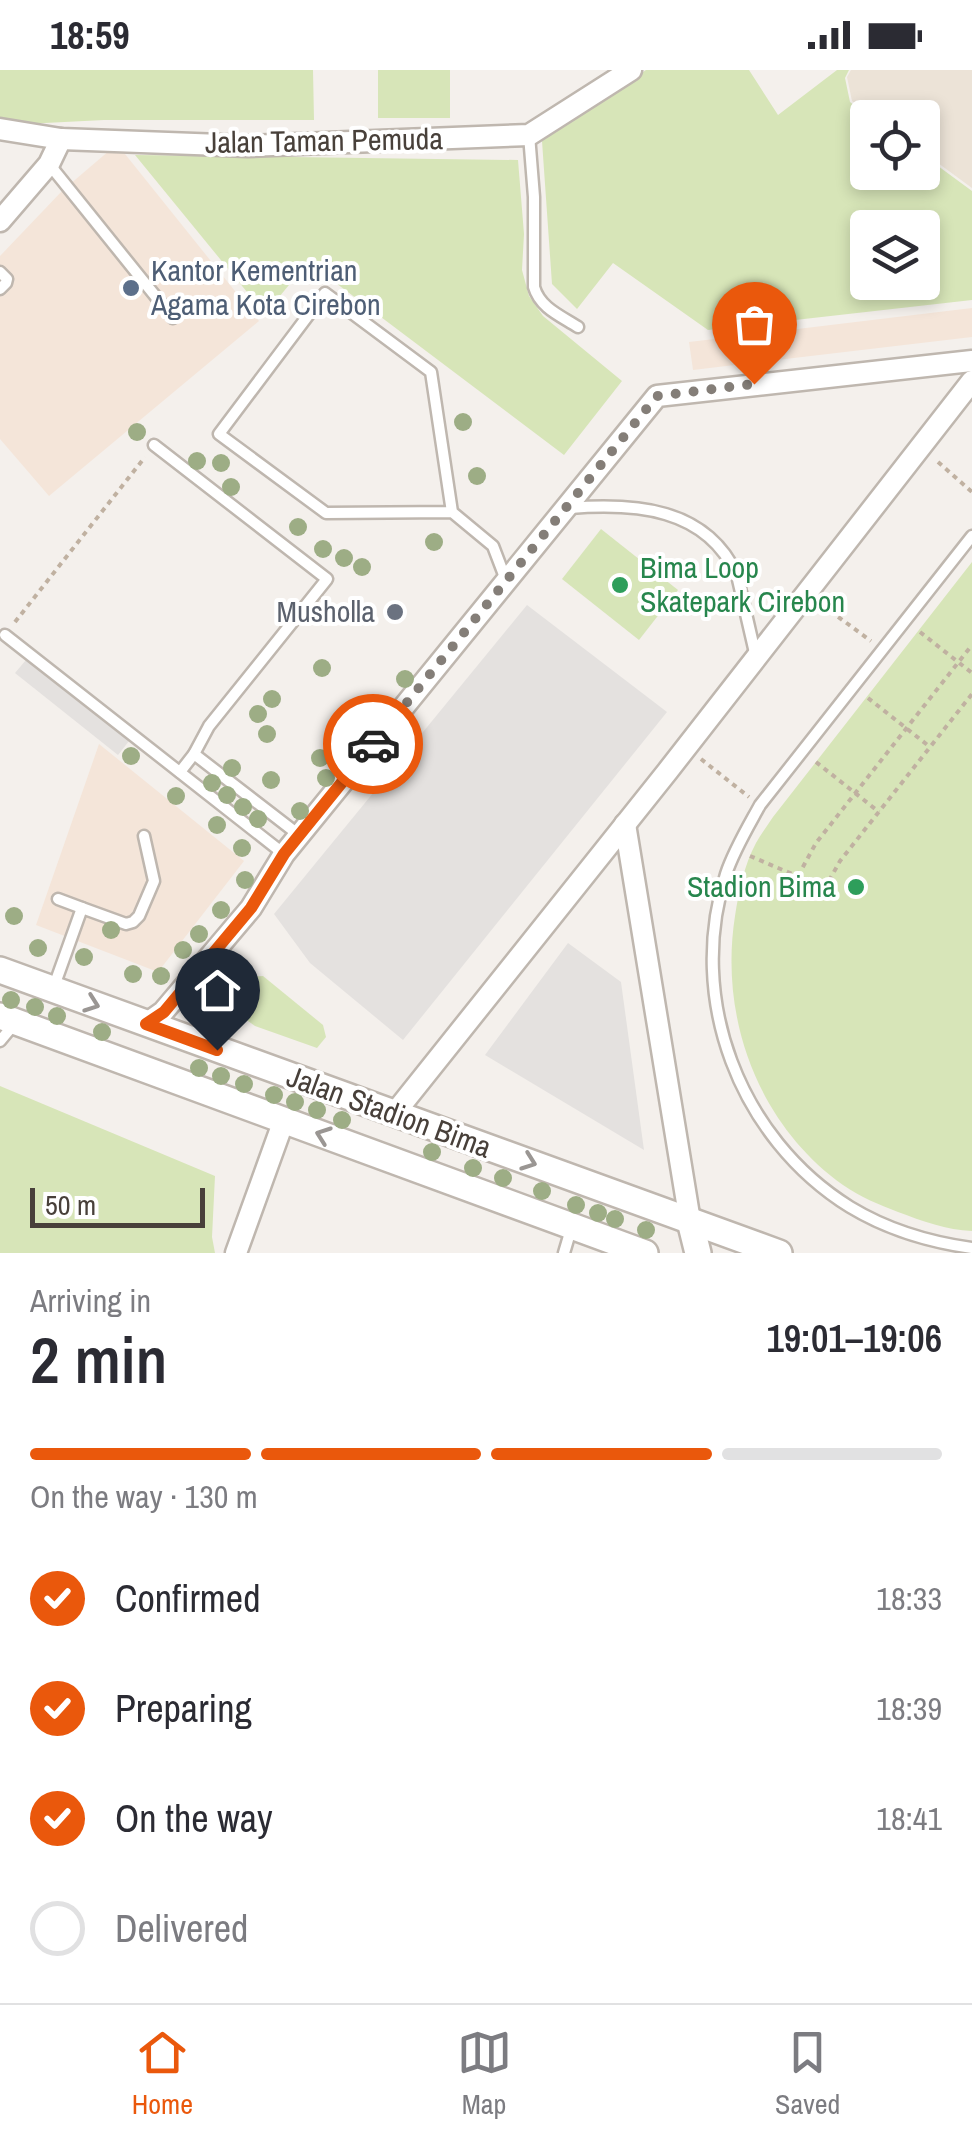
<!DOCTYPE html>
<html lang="en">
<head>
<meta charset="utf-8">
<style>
  body { margin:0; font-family:"Archivo Narrow",sans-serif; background:#f2f2f3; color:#2b2b33; height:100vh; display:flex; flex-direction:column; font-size:38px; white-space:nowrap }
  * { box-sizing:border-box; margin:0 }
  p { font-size:32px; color:#7c7c81 }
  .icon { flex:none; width:55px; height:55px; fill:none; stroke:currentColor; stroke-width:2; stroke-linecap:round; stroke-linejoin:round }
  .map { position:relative; height:1183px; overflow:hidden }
  .details { display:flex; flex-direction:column; background:#fff; flex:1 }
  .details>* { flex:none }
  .buttons { position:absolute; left:850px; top:30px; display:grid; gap:20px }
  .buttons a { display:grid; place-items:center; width:90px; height:90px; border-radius:10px; background:#fff; box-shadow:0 5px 15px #0003; font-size:50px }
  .scale { position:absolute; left:30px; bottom:25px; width:175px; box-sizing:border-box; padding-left:10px; border:5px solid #48403a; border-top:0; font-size:28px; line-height:35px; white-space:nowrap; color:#48403a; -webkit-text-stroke:8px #fff; paint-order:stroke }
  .pin { position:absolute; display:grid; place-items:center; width:85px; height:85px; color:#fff; margin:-102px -42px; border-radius:50% 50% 50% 0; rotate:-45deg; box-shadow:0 0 10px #0007 }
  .pin .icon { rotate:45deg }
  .courier { position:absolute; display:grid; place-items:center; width:100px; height:100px; margin:-50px; border:8px solid #ea580c; border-radius:50%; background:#fff; color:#222; box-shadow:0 2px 12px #0007 }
  .summary em { font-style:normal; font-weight:600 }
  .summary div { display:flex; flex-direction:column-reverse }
  .summary { display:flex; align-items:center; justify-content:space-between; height:170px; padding:0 30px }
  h1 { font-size:65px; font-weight:600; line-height:75px }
  .bar { display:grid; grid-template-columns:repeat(4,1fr); gap:15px 10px; align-content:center; height:120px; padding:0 30px }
  .bar i { height:12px; border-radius:8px; background:#e1e1e2 }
  .bar .on { background:#ea580c }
  .bar p { grid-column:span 4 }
  ol { padding:0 30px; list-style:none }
  li { display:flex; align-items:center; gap:30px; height:110px }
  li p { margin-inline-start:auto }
  li .icon { padding:10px; border-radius:50%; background:#ea580c; color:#fff; stroke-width:4 }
  li:last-child { color:#7c7c81 }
  li i { width:55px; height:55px; border:5px solid #e1e1e2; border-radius:50% }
  .status { display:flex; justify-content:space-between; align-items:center; height:70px; padding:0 50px; background:#fff; direction:ltr }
  .status svg { height:28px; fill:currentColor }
  .tabs { display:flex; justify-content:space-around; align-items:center; height:140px; border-top:2px solid #e1e1e2; background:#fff; font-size:28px; color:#7c7c81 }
  .tabs a { display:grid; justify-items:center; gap:5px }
  .tabs .on { color:#ea580c }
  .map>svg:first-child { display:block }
  .commercial { fill:#f4e5d9 }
  .education { fill:#ece3d7 }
  .green { fill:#d7e5b8; fill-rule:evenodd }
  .parking { fill:#e4e1df }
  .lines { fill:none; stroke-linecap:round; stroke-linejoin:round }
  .service-casing { stroke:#bfb7af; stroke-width:15 }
  .minor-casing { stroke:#bfb7af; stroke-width:25 }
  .tertiary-casing { stroke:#bfb7af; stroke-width:30 }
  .path { stroke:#c0b1a1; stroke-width:4; stroke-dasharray:5 5; stroke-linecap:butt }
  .service { stroke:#fff; stroke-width:10 }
  .minor { stroke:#fff; stroke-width:20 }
  .tertiary { stroke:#fff; stroke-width:25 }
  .tree { fill:#9dad85 }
  .oneway { stroke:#9a9693 }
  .done { stroke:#847e78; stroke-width:10; stroke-dasharray:0 18 }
  .route { stroke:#ea580c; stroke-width:12 }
  .service-dot { fill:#5c6f8a; stroke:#fff; stroke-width:4 }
  .leisure-dot { fill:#2e9e5b; stroke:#fff; stroke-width:4 }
  .worship-dot { fill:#6b7280; stroke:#fff; stroke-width:4 }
  .labels { text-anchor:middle; stroke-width:8; stroke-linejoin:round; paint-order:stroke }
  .street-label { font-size:30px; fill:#48403a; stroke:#fff }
  .service-label { font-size:30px; fill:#4e5e75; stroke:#fff; text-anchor:start }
  .leisure-label { font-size:30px; fill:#27864d; stroke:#fff; text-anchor:start }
  .worship-label { font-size:30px; fill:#5b616d; stroke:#fff; text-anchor:end }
</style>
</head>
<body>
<div class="status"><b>18:59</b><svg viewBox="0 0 49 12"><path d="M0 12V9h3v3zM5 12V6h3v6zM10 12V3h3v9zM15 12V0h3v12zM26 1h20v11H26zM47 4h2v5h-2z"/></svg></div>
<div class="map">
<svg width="972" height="1183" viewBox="0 0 972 1183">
  <rect width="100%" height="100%" fill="#f4f0ec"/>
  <g class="commercial">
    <path d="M 117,74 L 259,251 L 49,426 L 0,369 L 0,186 L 62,121 Z"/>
    <path d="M 972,238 L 972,267 L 693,300 L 689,272 Z"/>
    <path d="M 99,674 L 244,791 L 158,902 L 36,855 Z"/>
  </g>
  <path class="education" d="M 851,0 L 972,0 L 972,118 L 923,82 L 922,48 L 874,47 L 852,31 L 847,7 Z"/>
  <g class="green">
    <path d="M 0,0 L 313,0 L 314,50 L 104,50 L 5,55 L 0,51 Z"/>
    <rect x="378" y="0" width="72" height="48"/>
    <path d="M 646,0 L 749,0 L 778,45 L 837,0 L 849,0 L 845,8 L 850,32 L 870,47 L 868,48 L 868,102 L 922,102 L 923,85 L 972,121 L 972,230 L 708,260 L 613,193 L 577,239 L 552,214 L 542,71 ZM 868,158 L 922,158 L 922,212 L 868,212 Z"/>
    <path d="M 135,85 L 518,90 L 524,164 L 522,200 L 529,226 L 543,246 L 622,311 L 564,385 L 308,192 L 265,244 Z"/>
    <path d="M 601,459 L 678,520 L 639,570 L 562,509 Z"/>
    <path d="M 972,492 L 972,1161 C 947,1160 922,1151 898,1142 C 880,1135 860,1127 843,1115 C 758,1054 719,948 735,846 C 739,821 744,795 756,773 C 761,764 767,756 773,747 Z"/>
    <path d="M 263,906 L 323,955 L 326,967 L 317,978 L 255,956 L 234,941 L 229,923 L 241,907 Z"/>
    <path d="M 0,1016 L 215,1106 L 212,1167 L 215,1183 L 0,1183 Z"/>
  </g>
  <g class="parking">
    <path d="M 527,535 L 667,642 L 403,970 L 310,893 L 274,844 Z"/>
    <path d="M 26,590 L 129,671 L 118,685 L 15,603 Z"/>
    <path d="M 568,873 L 621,912 L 644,1080 L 485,985 Z"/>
  </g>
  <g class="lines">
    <defs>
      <g id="service">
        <path d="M 529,65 L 534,127 L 534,217 C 540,238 561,246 578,257"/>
        <path d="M 49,94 L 173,248"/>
        <path d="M 0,202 L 7,209 L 6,213 L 0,219"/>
        <path d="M 154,375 L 327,509 L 209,656 L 194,684 L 180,702"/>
        <path d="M 570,438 C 634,433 706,437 737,505 L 756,587"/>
        <path d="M 452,442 L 431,302 L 325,223 L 219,364 L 326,443 L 452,442 L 493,476 L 506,510"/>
        <path d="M 972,466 L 760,735 C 748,757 734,780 726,804 C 686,928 739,1068 850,1137 C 888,1160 928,1172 972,1178"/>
        <path d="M 5,565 L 284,784"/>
        <path d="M 194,684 L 299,765"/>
        <path d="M 58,829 L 82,838"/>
        <path d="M 53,919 L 82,838 L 126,854 L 133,852 L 139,846 L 154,811 L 144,766"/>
        <path d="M 0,971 L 15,953"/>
        <path d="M 564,1183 L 572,1156"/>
      </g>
      <g id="minor">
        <path d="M 0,59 L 61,69 L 248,76 L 529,65 L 631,0"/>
        <path d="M 0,151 L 49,94 L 61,69"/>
        <path d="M 625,754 L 690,1151"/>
        <path d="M 146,954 L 163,942 L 251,838 L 284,784 L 657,326 L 972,291"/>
        <path d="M 394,1044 L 667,702 L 972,311"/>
        <path d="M 236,1183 L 284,1050"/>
      </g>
      <g id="tertiary">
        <path d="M 0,900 L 779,1183"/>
        <path d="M 0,946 L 645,1183"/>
        <path d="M 690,1151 L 698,1183"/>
      </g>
    </defs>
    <use href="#service" class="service-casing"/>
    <use href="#minor" class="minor-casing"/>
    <use href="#tertiary" class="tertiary-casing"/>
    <g class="path">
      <path d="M 938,392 L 972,422"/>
      <path d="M 822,535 L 871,571"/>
      <path d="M 15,552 L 145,387"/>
      <path d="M 920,562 L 972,603"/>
      <path d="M 868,628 L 930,677"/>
      <path d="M 701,689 L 749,727"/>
      <path d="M 816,692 L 879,742"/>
      <path d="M 750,786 L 825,818 L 840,791 L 972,624"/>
      <path d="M 798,806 L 816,773 L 972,575"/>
    </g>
    <use href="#service" class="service"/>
    <use href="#minor" class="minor"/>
    <use href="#tertiary" class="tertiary"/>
  </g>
  <g class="tree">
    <circle cx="463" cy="352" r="9"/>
    <circle cx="137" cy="362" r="9"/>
    <circle cx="197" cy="391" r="9"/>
    <circle cx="221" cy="393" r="9"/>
    <circle cx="477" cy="406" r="9"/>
    <circle cx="231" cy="417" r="9"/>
    <circle cx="298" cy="457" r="9"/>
    <circle cx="434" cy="472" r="9"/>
    <circle cx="323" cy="479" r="9"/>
    <circle cx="344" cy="488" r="9"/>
    <circle cx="362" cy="497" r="9"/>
    <circle cx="322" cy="598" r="9"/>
    <circle cx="405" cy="609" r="9"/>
    <circle cx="272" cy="629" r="9"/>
    <circle cx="378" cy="643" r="9"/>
    <circle cx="258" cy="644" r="9"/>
    <circle cx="345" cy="654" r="9"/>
    <circle cx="267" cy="664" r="9"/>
    <circle cx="359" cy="667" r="9"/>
    <circle cx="131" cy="686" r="9"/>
    <circle cx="320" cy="688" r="9"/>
    <circle cx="341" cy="689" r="9"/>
    <circle cx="232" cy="698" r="9"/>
    <circle cx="326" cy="708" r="9"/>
    <circle cx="271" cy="710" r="9"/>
    <circle cx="212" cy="713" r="9"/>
    <circle cx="227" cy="725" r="9"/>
    <circle cx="176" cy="726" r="9"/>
    <circle cx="243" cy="737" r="9"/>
    <circle cx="300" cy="741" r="9"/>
    <circle cx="258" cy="749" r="9"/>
    <circle cx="217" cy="755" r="9"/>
    <circle cx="242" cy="778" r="9"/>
    <circle cx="245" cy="810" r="9"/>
    <circle cx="221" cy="840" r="9"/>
    <circle cx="14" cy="846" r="9"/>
    <circle cx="111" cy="860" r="9"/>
    <circle cx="199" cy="864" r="9"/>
    <circle cx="38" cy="878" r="9"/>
    <circle cx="183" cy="880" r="9"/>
    <circle cx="84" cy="887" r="9"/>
    <circle cx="133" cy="904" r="9"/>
    <circle cx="161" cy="906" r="9"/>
    <circle cx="11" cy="930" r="9"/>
    <circle cx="35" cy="937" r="9"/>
    <circle cx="57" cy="946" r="9"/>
    <circle cx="102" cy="962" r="9"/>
    <circle cx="199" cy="998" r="9"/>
    <circle cx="221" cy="1006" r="9"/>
    <circle cx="244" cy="1014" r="9"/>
    <circle cx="274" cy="1025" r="9"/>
    <circle cx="295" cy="1032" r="9"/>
    <circle cx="317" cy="1040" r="9"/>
    <circle cx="342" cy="1050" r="9"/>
    <circle cx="432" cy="1082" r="9"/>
    <circle cx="473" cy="1098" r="9"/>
    <circle cx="503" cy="1108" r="9"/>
    <circle cx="542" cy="1121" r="9"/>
    <circle cx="576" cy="1135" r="9"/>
    <circle cx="598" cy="1143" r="9"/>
    <circle cx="615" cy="1149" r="9"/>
    <circle cx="646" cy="1160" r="9"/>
  </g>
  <defs><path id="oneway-chevron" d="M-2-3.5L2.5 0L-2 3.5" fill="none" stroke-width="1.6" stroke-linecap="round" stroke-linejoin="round" transform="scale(2.5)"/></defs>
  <g class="oneway">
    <use href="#oneway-chevron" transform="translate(92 934) rotate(20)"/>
    <use href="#oneway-chevron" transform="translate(323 1065) rotate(-160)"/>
    <use href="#oneway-chevron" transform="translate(529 1092) rotate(20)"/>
  </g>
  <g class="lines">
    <path class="done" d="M 373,674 L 657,326 L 754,314"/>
    <path class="route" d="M 217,980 L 146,954 L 164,942 L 251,838 L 284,784 L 373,674"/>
  </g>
  <circle class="service-dot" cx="131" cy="218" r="10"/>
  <g class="leisure-dot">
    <circle cx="620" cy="515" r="10"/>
    <circle cx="856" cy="817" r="10"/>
  </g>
  <circle class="worship-dot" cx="395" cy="542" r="10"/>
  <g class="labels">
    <g class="street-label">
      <text transform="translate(324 71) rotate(-1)" y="10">Jalan Taman Pemuda</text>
      <text transform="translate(389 1042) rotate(20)" y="10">Jalan Stadion Bima</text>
    </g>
    <g class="service-label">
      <text x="151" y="211">Kantor Kementrian<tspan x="151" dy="34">Agama Kota Cirebon</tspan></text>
    </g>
    <g class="leisure-label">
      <text x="640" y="508">Bima Loop<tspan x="640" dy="34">Skatepark Cirebon</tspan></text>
      <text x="836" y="827" text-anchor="end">Stadion Bima</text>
    </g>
    <g class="worship-label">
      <text x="375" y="552">Musholla</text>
    </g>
  </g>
</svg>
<div class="buttons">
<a><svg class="icon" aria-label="locate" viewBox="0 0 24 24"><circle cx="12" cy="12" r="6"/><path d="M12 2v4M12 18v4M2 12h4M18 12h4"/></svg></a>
<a><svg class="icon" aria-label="layers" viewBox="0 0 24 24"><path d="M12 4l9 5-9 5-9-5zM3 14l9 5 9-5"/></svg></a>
</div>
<div class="scale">50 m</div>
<div class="pin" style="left:754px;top:314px;background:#ea580c"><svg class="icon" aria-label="bag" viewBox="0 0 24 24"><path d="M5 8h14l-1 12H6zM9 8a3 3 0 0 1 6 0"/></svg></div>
<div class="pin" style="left:217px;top:980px;background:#1f2937"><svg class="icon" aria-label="home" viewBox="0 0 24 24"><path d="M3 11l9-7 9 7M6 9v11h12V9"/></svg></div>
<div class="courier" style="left:373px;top:674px"><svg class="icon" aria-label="car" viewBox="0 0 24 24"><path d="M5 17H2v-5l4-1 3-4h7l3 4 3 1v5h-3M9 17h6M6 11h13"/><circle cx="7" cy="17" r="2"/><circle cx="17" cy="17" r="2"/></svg></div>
</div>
<section class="details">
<div class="summary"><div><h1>2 min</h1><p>Arriving in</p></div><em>19:01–19:06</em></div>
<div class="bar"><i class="on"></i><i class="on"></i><i class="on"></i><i></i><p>On the way · 130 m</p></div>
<ol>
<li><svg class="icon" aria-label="check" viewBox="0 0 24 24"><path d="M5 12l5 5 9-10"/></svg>Confirmed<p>18:33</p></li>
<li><svg class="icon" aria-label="check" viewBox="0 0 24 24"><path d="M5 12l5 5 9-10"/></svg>Preparing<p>18:39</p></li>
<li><svg class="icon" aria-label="check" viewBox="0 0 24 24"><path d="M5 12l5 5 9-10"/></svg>On the way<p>18:41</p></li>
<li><i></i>Delivered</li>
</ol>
</section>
<nav class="tabs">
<a class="on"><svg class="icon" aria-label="home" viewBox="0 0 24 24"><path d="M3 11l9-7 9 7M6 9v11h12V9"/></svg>Home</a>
<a><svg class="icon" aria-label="map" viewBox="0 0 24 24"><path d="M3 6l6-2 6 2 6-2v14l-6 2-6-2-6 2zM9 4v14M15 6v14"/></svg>Map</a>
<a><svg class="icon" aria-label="saved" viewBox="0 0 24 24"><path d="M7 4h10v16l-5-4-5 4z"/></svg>Saved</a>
</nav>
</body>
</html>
